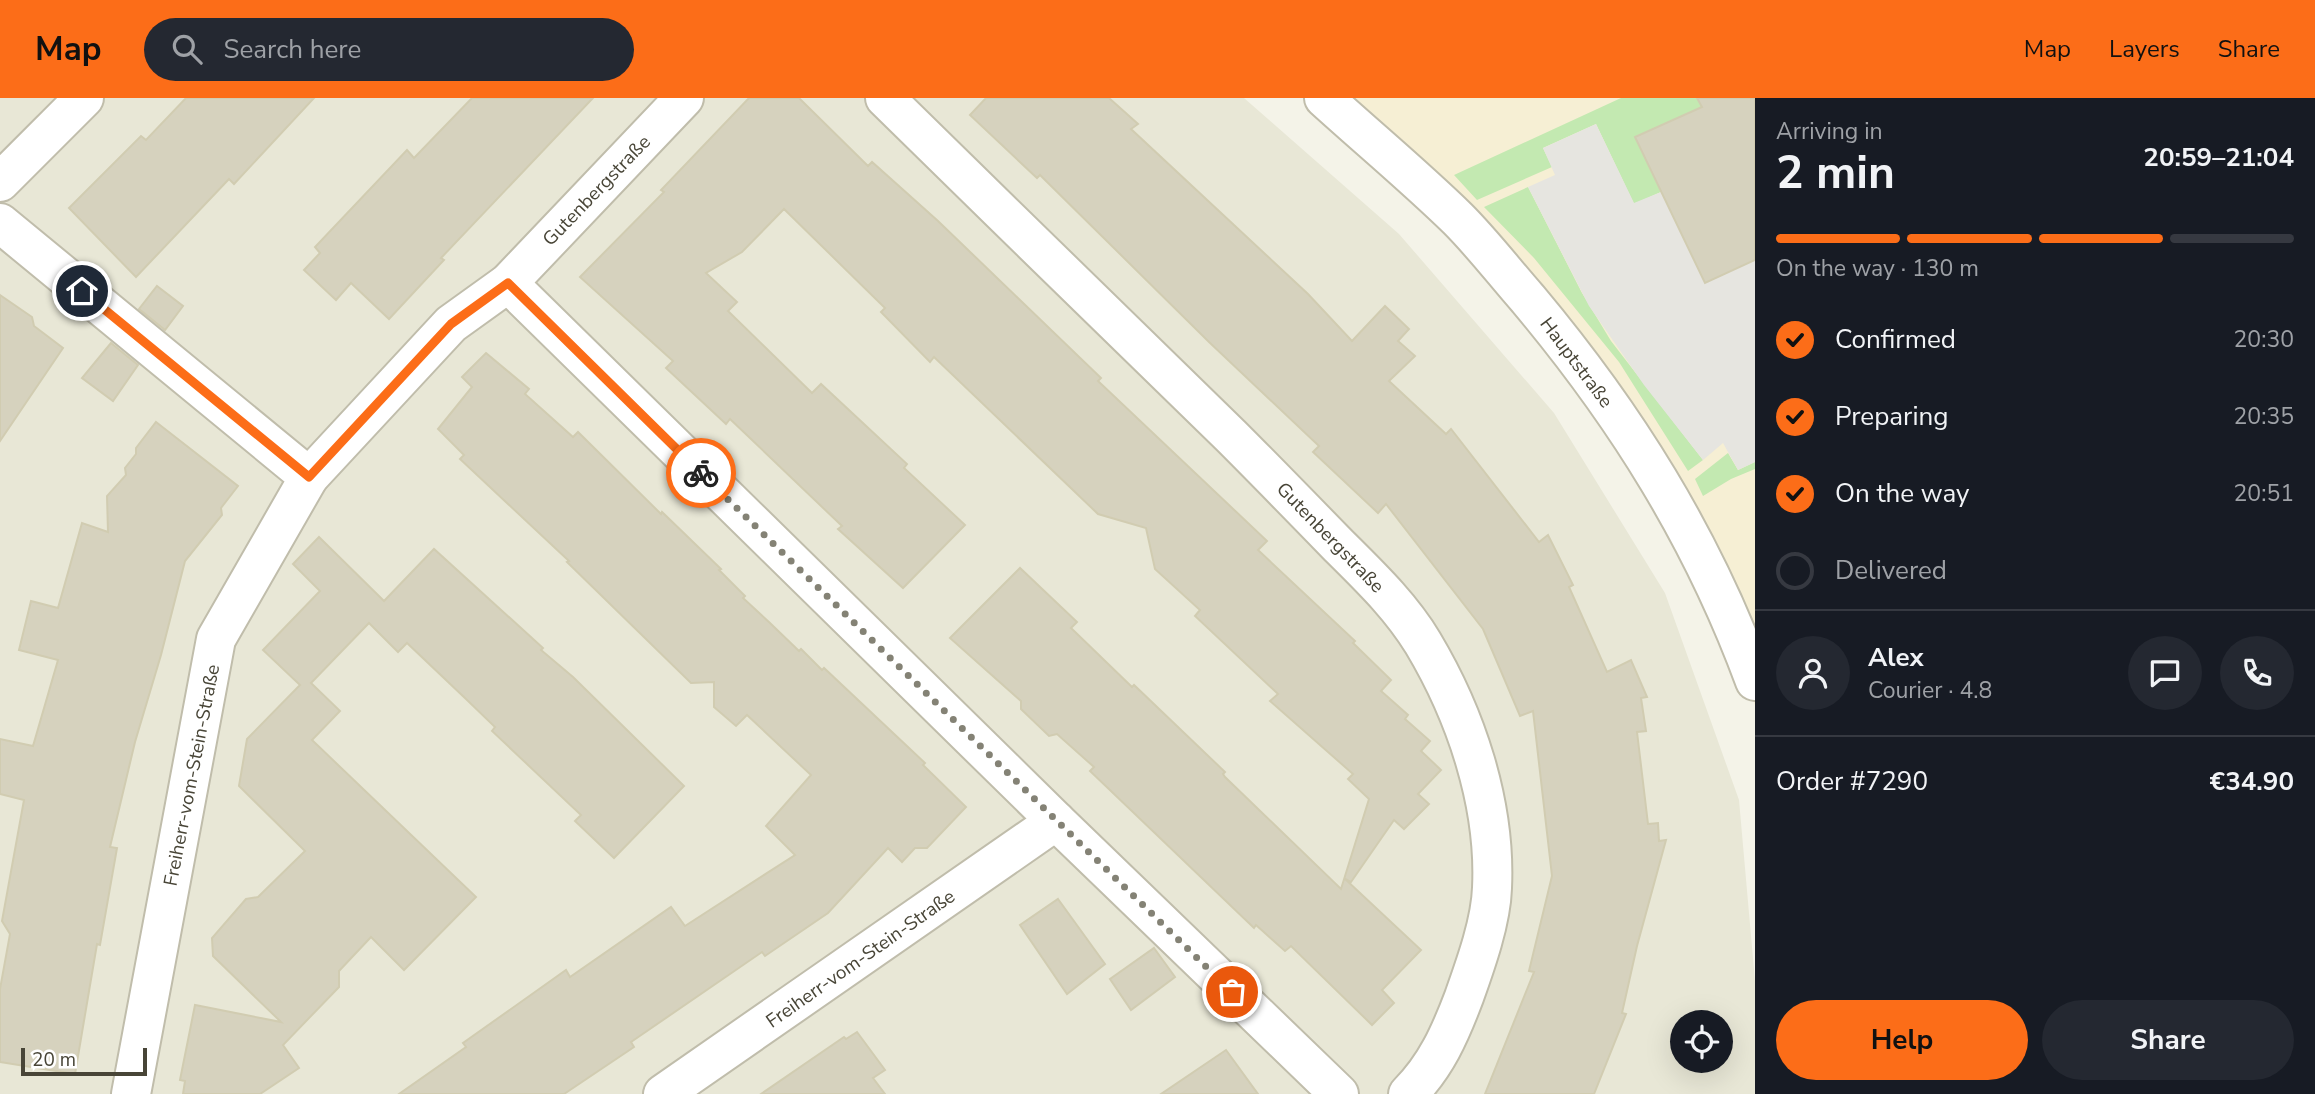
<!DOCTYPE html>
<html lang="en">
<head>
<meta charset="utf-8">
<style>
  body { margin:0; font-family:"Nunito Sans",sans-serif; background:#242831; color:#f1f3f6; height:100vh; display:flex; flex-direction:column; font-size:26px; white-space:nowrap }
  * { box-sizing:border-box; margin:0 }
  p { font-size:23px; color:#9ea1a6 }
  .icon { flex:none; width:38px; height:38px; fill:none; stroke:currentColor; stroke-width:2; stroke-linecap:round; stroke-linejoin:round }
  .map { position:relative; flex:1; overflow:hidden }
  .panel { display:flex; flex-direction:column; background:#171b24; width:560px }
  .panel>* { flex:none }
  .buttons { position:absolute; left:1670px; top:912px; display:grid; gap:14px }
  .buttons a { display:grid; place-items:center; width:63px; height:63px; border-radius:50%; background:#171b24; box-shadow:0 7px 28px #0002; font-size:35px }
  .scale { position:absolute; left:21px; bottom:18px; width:126px; box-sizing:border-box; padding-left:7px; border:4px solid #484537; border-top:0; font-size:19px; line-height:24px; white-space:nowrap; color:#484537; -webkit-text-stroke:5px #fff; paint-order:stroke }
  .pin { position:absolute; display:grid; place-items:center; width:60px; height:60px; color:#fff; margin:-30px; border:4px solid #fff; border-radius:50%; box-shadow:0 2px 7px #0007 }
  .courier { position:absolute; display:grid; place-items:center; width:70px; height:70px; margin:-35px; border:5px solid #fc6d18; border-radius:50%; background:#fff; color:#222; box-shadow:0 2px 9px #0007 }
  .overview em { font-style:normal; font-weight:700 }
  .overview div { display:flex; flex-direction:column-reverse }
  .overview { display:flex; align-items:center; justify-content:space-between; height:119px; padding:0 21px }
  h1 { font-size:46px; font-weight:700; line-height:52px }
  .bar { display:grid; grid-template-columns:repeat(4,1fr); gap:10px 7px; align-content:center; height:84px; padding:0 21px }
  .bar i { height:9px; border-radius:5px; background:#363941 }
  .bar .current { background:#fc6d18 }
  .bar p { grid-column:span 4 }
  .line { display:flex; align-items:center; gap:18px; padding:0 21px; border-top:2px solid #363941 }
  .line div { flex:1 }
  .round { display:grid; place-items:center; flex:none; width:74px; height:74px; border-radius:37px; background:#242831 }
  ol { padding:0 21px; list-style:none }
  li { display:flex; align-items:center; gap:21px; height:77px }
  li p { margin-inline-start:auto }
  li .icon { padding:7px; border-radius:50%; background:#fc6d18; color:#111; stroke-width:4 }
  li:last-child { color:#9ea1a6 }
  li i { width:38px; height:38px; border:4px solid #363941; border-radius:50% }
  .action { display:flex; gap:14px; margin-top:auto; padding:14px 21px }
  .action a { flex:1; height:80px; border-radius:42px; background:#fc6d18; color:#111; font-size:28px; font-weight:700; line-height:80px; text-align:center }
  .action a+a { background:#242831; color:#f1f3f6 }
  header { display:flex; align-items:center; gap:42px; box-sizing:border-box; height:98px; padding:0 35px; background:#fc6d18; color:#111 }
  header strong { font-size:33px }
  nav { display:flex; gap:38px; margin-inline-start:auto; font-size:24px }
  .search { width:490px; height:63px; background:#242831; display:flex; align-items:center; gap:18px; box-sizing:border-box; padding:0 24px; border-radius:38px; color:#9ea1a6; font-size:26px }
  main { display:flex; flex:1; min-height:0 }
  .map>svg:first-child { display:block }
  .residential { fill:#e8e7d6; fill-rule:evenodd }
  .commercial { fill:#f6efd4 }
  .green { fill:#c3e9b1 }
  .parking { fill:#e6e5e0 }
  .building { fill:#d6d2be; stroke:#d1ccb1; stroke-width:2 }
  .lines { fill:none; stroke-linecap:round; stroke-linejoin:round }
  .minor-casing { stroke:#c0bdab; stroke-width:42 }
  .minor { stroke:#fff; stroke-width:38 }
  .done { stroke:#848275; stroke-width:7; stroke-dasharray:0 12.6 }
  .route { stroke:#fc6d18; stroke-width:9 }
  .labels { text-anchor:middle; stroke-width:5; stroke-linejoin:round; paint-order:stroke }
  .street-label { font-size:19px; fill:#484537; stroke:#fff }
</style>
</head>
<body>
<header>
<strong>Map</strong>
<div class="search"><svg class="icon" aria-label="search" viewBox="0 0 24 24"><circle cx="10" cy="10" r="6"/><path d="M15 15l6 6"/></svg>Search here</div>
<nav><a>Map</a><a>Layers</a><a>Share</a></nav>
</header>
<main>
<div class="map">
<svg width="1755" height="996" viewBox="0 0 1755 996">
  <rect width="100%" height="100%" fill="#f4f3e8"/>
  <path class="residential" d="M 0,0 L 1244,0 L 1399,136 L 1554,315 L 1665,495 L 1739,702 L 1755,883 L 1755,996 L 0,996 ZM 1682,924 L 1720,924 L 1720,962 L 1682,962 Z"/>
  <path class="commercial" d="M 1324,0 L 1755,0 L 1755,607 L 1728,541 L 1633,339 Z"/>
  <g class="green">
    <path d="M 1621,0 L 1697,0 L 1702,9 L 1635,39 L 1661,94 L 1634,106 L 1596,26 L 1543,50 L 1552,69 L 1477,102 L 1454,77 Z"/>
    <path d="M 1528,89 L 1582,195 L 1611,243 L 1703,362 L 1688,373 L 1619,264 L 1534,160 L 1484,109 Z"/>
    <path d="M 1728,355 L 1738,372 L 1755,364 L 1755,371 L 1731,381 L 1703,398 L 1695,381 Z"/>
  </g>
  <path class="parking" d="M 1596,26 L 1634,105 L 1661,94 L 1705,185 L 1755,162 L 1755,364 L 1738,372 L 1723,345 L 1703,362 L 1644,287 L 1589,208 L 1528,89 L 1555,77 L 1543,50 Z"/>
  <g class="building">
    <path d="M 186,0 L 314,0 L 234,86 L 229,81 L 136,179 L 69,110 L 141,38 L 146,42 Z"/>
    <path d="M 472,0 L 593,0 L 441,160 L 444,162 L 389,221 L 351,185 L 336,202 L 304,172 L 320,155 L 315,149 L 407,52 L 414,60 Z"/>
    <path d="M 749,0 L 799,0 L 868,68 L 872,64 L 938,123 L 1101,280 L 1098,283 L 1267,443 L 1258,452 L 1355,543 L 1353,545 L 1391,582 L 1381,593 L 1408,617 L 1405,621 L 1430,643 L 1421,653 L 1441,672 L 1418,696 L 1429,706 L 1404,731 L 1394,722 L 1351,784 L 1344,780 L 1421,852 L 1382,892 L 1394,905 L 1372,927 L 1291,848 L 1285,853 L 1256,827 L 1254,830 L 1090,673 L 1094,669 L 1057,636 L 1049,638 L 1021,611 L 1021,603 L 950,540 L 1020,470 L 1077,524 L 1071,530 L 1132,589 L 1134,587 L 1225,674 L 1223,676 L 1225,679 L 1341,791 L 1369,701 L 1348,681 L 1353,676 L 1270,603 L 1278,596 L 1195,518 L 1200,512 L 1155,471 L 1146,430 L 1098,416 L 934,259 L 930,264 L 881,214 L 885,210 L 784,111 L 742,154 L 706,175 L 737,204 L 728,213 L 812,295 L 821,286 L 907,366 L 904,370 L 965,427 L 903,490 L 838,431 L 842,428 L 730,321 L 726,326 L 666,270 L 673,263 L 580,179 L 664,94 L 661,92 Z"/>
    <path d="M 986,0 L 1109,0 L 1138,26 L 1131,31 L 1308,196 L 1352,243 L 1385,208 L 1409,231 L 1398,243 L 1415,258 L 1389,283 L 1446,336 L 1451,331 L 1539,444 L 1548,437 L 1573,487 L 1569,489 L 1607,574 L 1631,562 L 1647,599 L 1641,600 L 1646,633 L 1637,634 L 1648,726 L 1658,725 L 1659,743 L 1666,742 L 1637,848 L 1622,915 L 1626,916 L 1594,996 L 1485,996 L 1534,874 L 1529,873 L 1552,778 L 1533,613 L 1520,618 L 1483,531 L 1386,406 L 1378,415 L 1313,354 L 1319,348 L 1209,244 L 1040,77 L 1037,80 L 970,17 Z"/>
    <path d="M 1697,0 L 1755,0 L 1755,162 L 1705,185 L 1635,39 L 1702,9 Z"/>
    <path d="M 157,188 L 183,208 L 165,232 L 139,211 Z"/>
    <path d="M 0,197 L 32,219 L 34,228 L 63,250 L 0,343 Z"/>
    <path d="M 111,245 L 138,267 L 113,303 L 82,280 Z"/>
    <path d="M 486,255 L 529,291 L 525,296 L 573,339 L 578,334 L 661,416 L 662,414 L 721,471 L 719,472 L 745,498 L 743,500 L 770,525 L 799,553 L 801,551 L 822,572 L 824,570 L 925,665 L 923,667 L 966,709 L 927,750 L 915,750 L 902,764 L 888,750 L 828,815 L 765,858 L 762,854 L 631,944 L 634,949 L 564,996 L 399,996 L 466,949 L 463,945 L 566,872 L 570,879 L 671,809 L 685,828 L 795,757 L 766,728 L 811,677 L 747,617 L 736,628 L 714,609 L 714,584 L 691,585 L 567,464 L 569,463 L 460,361 L 464,357 L 438,331 L 472,289 L 462,279 Z"/>
    <path d="M 156,324 L 238,388 L 221,410 L 222,417 L 185,463 L 161,557 L 135,644 L 110,749 L 117,750 L 100,847 L 97,846 L 75,976 L 0,964 L 0,891 L 10,836 L 2,823 L 24,702 L 0,696 L 0,641 L 33,648 L 58,562 L 19,552 L 31,503 L 58,510 L 82,425 L 108,434 L 107,398 L 126,377 L 125,370 L 136,356 L 136,350 Z"/>
    <path d="M 319,439 L 384,503 L 434,451 L 543,550 L 541,552 L 573,579 L 684,688 L 614,760 L 575,723 L 581,717 L 492,633 L 495,629 L 466,601 L 407,545 L 398,554 L 369,525 L 311,585 L 340,613 L 312,642 L 476,799 L 404,872 L 371,839 L 339,873 L 339,889 L 283,947 L 299,970 L 260,996 L 183,996 L 185,983 L 180,982 L 195,907 L 281,924 L 213,858 L 212,840 L 246,801 L 258,799 L 305,753 L 239,688 L 247,641 L 300,587 L 263,552 L 320,493 L 293,466 Z"/>
    <path d="M 1058,801 L 1105,866 L 1067,896 L 1020,827 Z"/>
    <path d="M 1154,850 L 1175,879 L 1131,912 L 1110,881 Z"/>
    <path d="M 857,934 L 885,972 L 873,980 L 885,996 L 761,996 L 844,939 L 846,941 Z"/>
    <path d="M 1226,952 L 1258,996 L 1161,996 Z"/>
  </g>
  <g class="lines">
    <defs>
      <g id="minor">
        <path d="M 885,0 C 1000,113 1116,226 1231,338 C 1267,374 1302,410 1337,446 C 1368,477 1400,507 1423,545 C 1466,617 1496,706 1492,790 C 1491,824 1475,868 1464,899 C 1450,936 1436,968 1408,996"/>
        <path d="M 1324,0 C 1368,40 1415,79 1458,121 C 1483,146 1505,175 1528,201 C 1626,318 1702,439 1755,583"/>
        <path d="M 0,84 L 84,0"/>
        <path d="M 0,125 L 309,379 L 216,541 L 131,996"/>
        <path d="M 508,185 L 1056,723 L 1339,996"/>
        <path d="M 309,379 L 451,226 L 508,185 L 684,0"/>
        <path d="M 663,996 L 1056,723"/>
      </g>
    </defs>
    <use href="#minor" class="minor-casing"/>
    <use href="#minor" class="minor"/>
  </g>
  <g class="lines">
    <path class="done" d="M 701,375 L 1232,894"/>
    <path class="route" d="M 82,193 L 309,379 L 451,226 L 508,185 L 701,375"/>
  </g>
  <g class="labels">
    <g class="street-label">
      <text transform="translate(596 92) rotate(-46)" y="7">Gutenbergstraße</text>
      <text transform="translate(1577 264) rotate(53)" y="7">Hauptstraße</text>
      <text transform="translate(1331 439) rotate(46)" y="7">Gutenbergstraße</text>
      <text transform="translate(191 677) rotate(-79)" y="7">Freiherr-vom-Stein-Straße</text>
      <text transform="translate(860 860) rotate(-35)" y="7">Freiherr-vom-Stein-Straße</text>
    </g>
  </g>
</svg>
<div class="buttons">
<a><svg class="icon" aria-label="locate" viewBox="0 0 24 24"><circle cx="12" cy="12" r="6"/><path d="M12 2v4M12 18v4M2 12h4M18 12h4"/></svg></a>
</div>
<div class="scale">20 m</div>
<div class="pin" style="left:1232px;top:894px;background:#ea580c"><svg class="icon" aria-label="bag" viewBox="0 0 24 24"><path d="M5 8h14l-1 12H6zM9 8a3 3 0 0 1 6 0"/></svg></div>
<div class="pin" style="left:82px;top:193px;background:#1f2937"><svg class="icon" aria-label="home" viewBox="0 0 24 24"><path d="M3 11l9-7 9 7M6 9v11h12V9"/></svg></div>
<div class="courier" style="left:701px;top:375px"><svg class="icon" aria-label="bike" viewBox="0 0 24 24"><circle cx="6" cy="16" r="4"/><circle cx="18" cy="16" r="4"/><path d="M6 16l4-8h5l3 8M10 8l3 8H6M13 5h3"/></svg></div>
</div>
<section class="panel">
<div class="overview"><div><h1>2 min</h1><p>Arriving in</p></div><em>20:59–21:04</em></div>
<div class="bar"><i class="current"></i><i class="current"></i><i class="current"></i><i></i><p>On the way · 130 m</p></div>
<ol>
<li><svg class="icon" aria-label="check" viewBox="0 0 24 24"><path d="M5 12l5 5 9-10"/></svg>Confirmed<p>20:30</p></li>
<li><svg class="icon" aria-label="check" viewBox="0 0 24 24"><path d="M5 12l5 5 9-10"/></svg>Preparing<p>20:35</p></li>
<li><svg class="icon" aria-label="check" viewBox="0 0 24 24"><path d="M5 12l5 5 9-10"/></svg>On the way<p>20:51</p></li>
<li><i></i>Delivered</li>
</ol>
<div class="line" style="height:126px"><a class="round"><svg class="icon" aria-label="person" viewBox="0 0 24 24"><circle cx="12" cy="8" r="4"/><path d="M4 21q1-7 8-7t8 7"/></svg></a><div><b>Alex</b><p>Courier · 4.8</p></div><a class="round"><svg class="icon" aria-label="chat" viewBox="0 0 24 24"><path d="M4 5h16v11H9l-5 4z"/></svg></a><a class="round"><svg class="icon" aria-label="phone" viewBox="0 0 24 24"><path d="M5 4h4l2 5-3 2q2 4 5 5l2-3 5 2v4C11 20 4 13 5 4z"/></svg></a></div>
<div class="line" style="height:91px"><div>Order #7290</div><b>€34.90</b></div>
<div class="action"><a>Help</a><a>Share</a></div>
</section>
</main>
</body>
</html>
